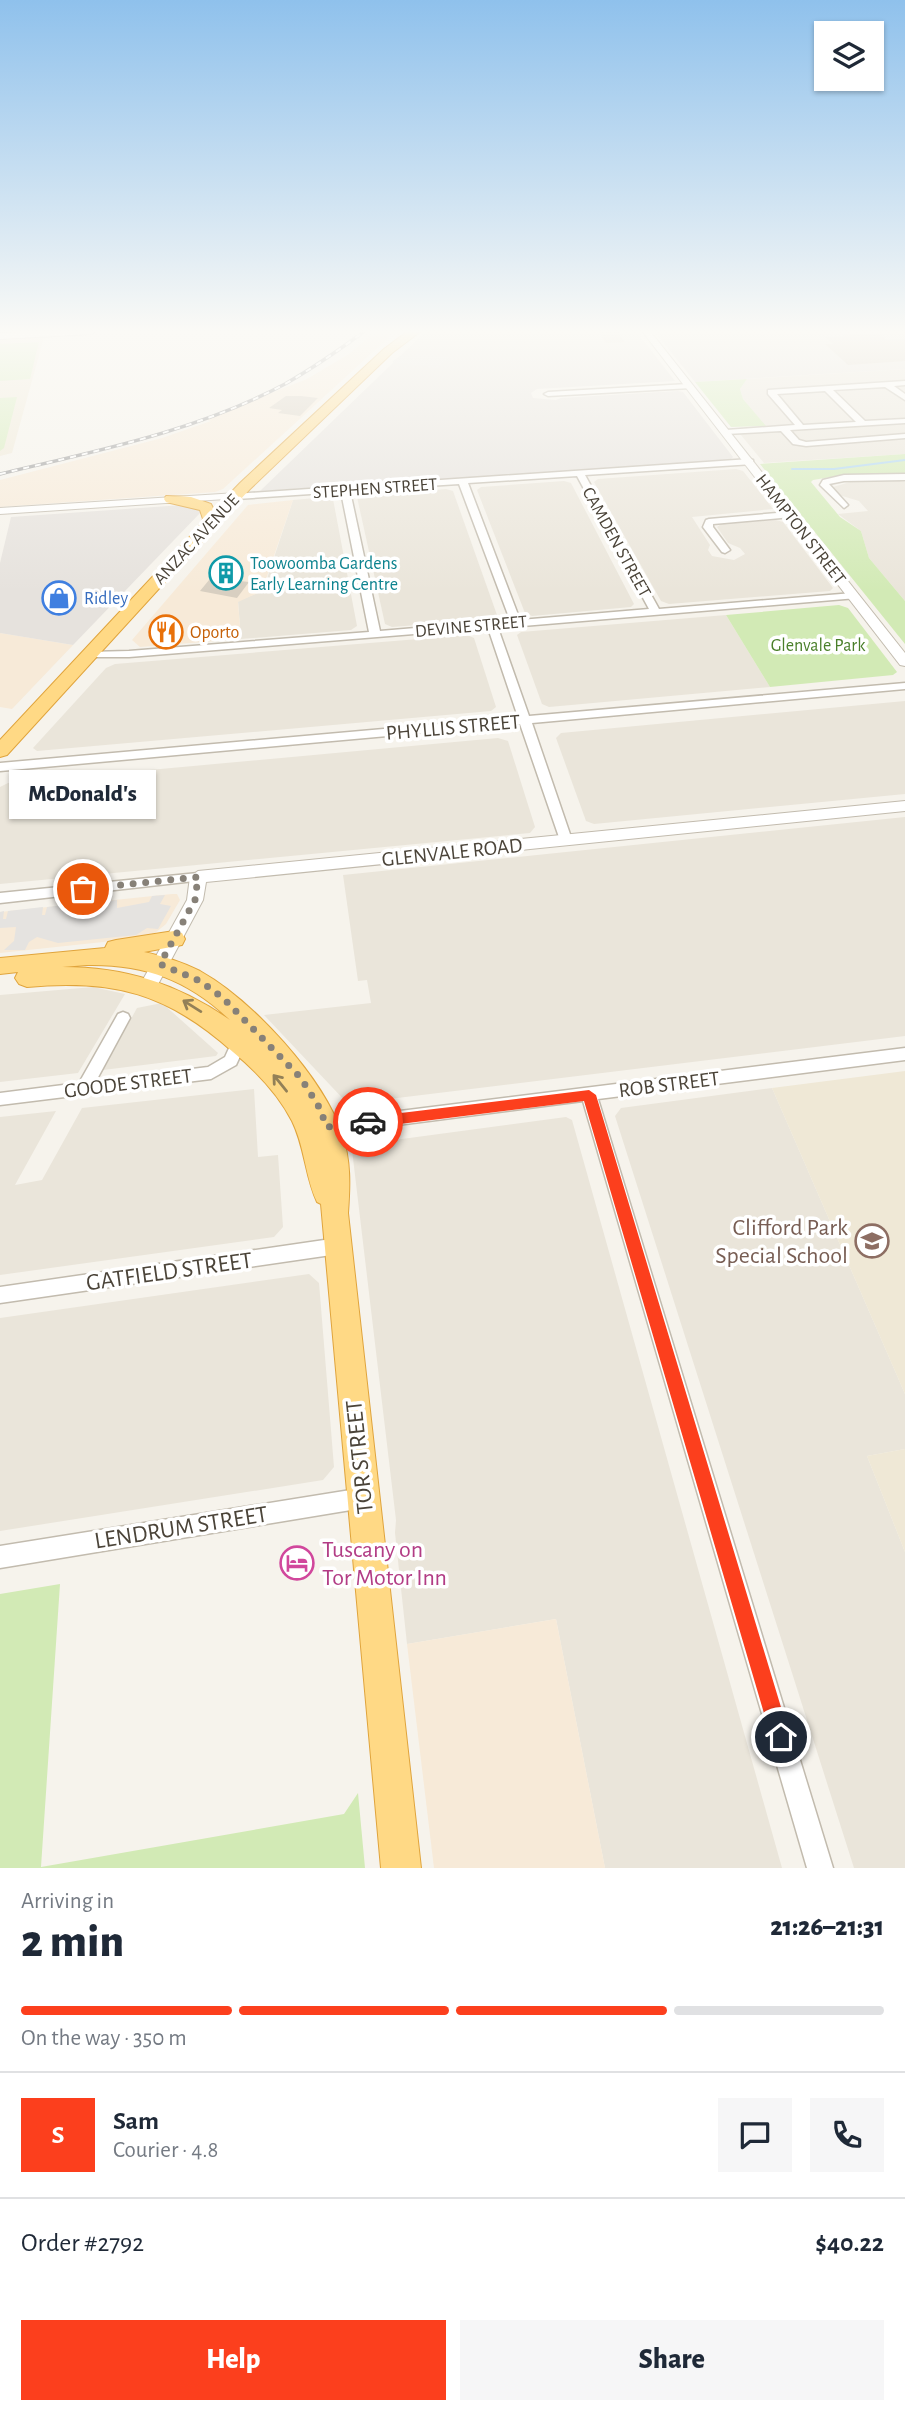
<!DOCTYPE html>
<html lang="en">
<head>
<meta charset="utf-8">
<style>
  body { margin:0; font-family:"Alegreya Sans",sans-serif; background:#f6f6f7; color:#1f2937; height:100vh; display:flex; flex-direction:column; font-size:26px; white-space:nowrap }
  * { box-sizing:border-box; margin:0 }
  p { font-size:23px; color:#747a83 }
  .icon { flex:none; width:38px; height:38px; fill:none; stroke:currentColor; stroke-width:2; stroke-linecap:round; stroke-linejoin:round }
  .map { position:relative; height:1868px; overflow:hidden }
  .side { display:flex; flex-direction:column; background:#fff; flex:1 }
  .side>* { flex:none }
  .controls { position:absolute; left:814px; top:21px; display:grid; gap:14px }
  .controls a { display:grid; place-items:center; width:70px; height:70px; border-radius:0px; background:#fff; box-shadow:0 2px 5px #0004; font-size:35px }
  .pin { position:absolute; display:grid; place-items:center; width:60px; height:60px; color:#fff; margin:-30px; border:4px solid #fff; border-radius:50%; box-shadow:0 2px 7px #0007 }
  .courier { position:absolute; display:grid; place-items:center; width:70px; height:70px; margin:-35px; border:5px solid #fc3f1d; border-radius:50%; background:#fff; color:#222; box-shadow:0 2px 9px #0007 }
  .bubble { position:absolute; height:49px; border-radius:0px; background:#fff; box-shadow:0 2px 5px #0004; font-size:23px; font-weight:800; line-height:49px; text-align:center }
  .headline em { font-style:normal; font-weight:800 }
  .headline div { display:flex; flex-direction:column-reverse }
  .headline { display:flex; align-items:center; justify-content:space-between; height:119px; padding:0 21px }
  h1 { font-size:46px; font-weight:800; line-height:52px }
  .bar { display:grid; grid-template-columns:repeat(4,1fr); gap:10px 7px; align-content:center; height:84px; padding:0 21px }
  .bar i { height:9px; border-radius:5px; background:#e0e1e3 }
  .bar .active { background:#fc3f1d }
  .bar p { grid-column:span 4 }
  .line { display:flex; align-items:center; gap:18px; padding:0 21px; border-top:2px solid #e0e1e3 }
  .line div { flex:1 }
  .round { display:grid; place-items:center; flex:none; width:74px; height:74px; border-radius:0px; background:#f6f6f7 }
  .action { display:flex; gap:14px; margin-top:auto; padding:14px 21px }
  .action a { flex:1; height:80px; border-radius:0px; background:#fc3f1d; color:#fff; font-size:28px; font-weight:800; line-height:80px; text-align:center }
  .action a+a { background:#f6f6f7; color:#1f2937 }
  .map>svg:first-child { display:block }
  .residential { fill:#eae5da }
  .commercial { fill:#f7ead8 }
  .industrial { fill:#e6e2dd }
  .education { fill:#efe8d6 }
  .green { fill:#d2eab5 }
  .parking { fill:#e5e3e0 }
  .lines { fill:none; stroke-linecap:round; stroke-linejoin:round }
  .stream { stroke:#a9d4f2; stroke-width:2 }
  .building { fill:#d8cfc1 }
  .minor-casing { stroke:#c2bbae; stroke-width:3 }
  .tertiary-casing { stroke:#c2bbae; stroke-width:2 }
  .trunk-casing { stroke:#e0a43c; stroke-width:2 }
  .minor { fill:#fff; fill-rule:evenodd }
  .tertiary { fill:#fff; fill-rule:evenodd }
  .trunk { fill:#ffd985; fill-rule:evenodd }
  .rail-casing { stroke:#9a9a9a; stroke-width:3.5 }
  .rail { stroke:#fff; stroke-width:2; stroke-dasharray:6; stroke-linecap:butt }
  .oneway { stroke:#938057 }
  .route { fill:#fc3f1d }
  .done { stroke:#878178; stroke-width:7; stroke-dasharray:0 12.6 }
  .labels { text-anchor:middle; stroke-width:7; stroke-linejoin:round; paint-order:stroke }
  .far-street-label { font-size:18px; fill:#4b4439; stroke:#fff }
  .far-culture-label { font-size:18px; fill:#0d838f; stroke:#fff; text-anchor:start }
  .far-shop-label { font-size:18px; fill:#366cbe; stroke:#fff; text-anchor:start }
  .far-food-label { font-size:18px; fill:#c56008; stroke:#fff; text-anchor:start }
  .far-park-label { font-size:18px; fill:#4a7f2a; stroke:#fff }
  .street-label { font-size:21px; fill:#4b4439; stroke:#fff }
  .near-education-label { font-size:24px; fill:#785e54; stroke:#fff; text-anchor:end }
  .near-street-label { font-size:24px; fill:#4b4439; stroke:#fff }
  .near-hotel-label { font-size:24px; fill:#b23c85; stroke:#fff; text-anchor:start }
</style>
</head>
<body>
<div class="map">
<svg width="905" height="1868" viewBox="0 0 905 1868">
  <rect width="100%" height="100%" fill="#f6f3ec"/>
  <g class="residential">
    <path d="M 905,369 L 905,454 L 764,463 L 736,429 L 765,426 L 743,399 L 740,389 L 747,379 Z"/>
    <path d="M 736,469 L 743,471 L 773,509 L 692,517 L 710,545 L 708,550 L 712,556 L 734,560 L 745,554 L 740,548 L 728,543 L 717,527 L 721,524 L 776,520 L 783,522 L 833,588 L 830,591 L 669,604 L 661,601 L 594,482 L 598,479 Z"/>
    <path d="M 564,481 L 571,483 L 634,604 L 631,607 L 532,616 L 525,613 L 477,490 L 481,487 Z"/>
    <path d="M 899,481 L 905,482 L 905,601 L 869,558 L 861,531 L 838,514 L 868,511 L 859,501 L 839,495 L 833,487 L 850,482 Z"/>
    <path d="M 446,489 L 453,491 L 497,615 L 492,619 L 392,627 L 385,624 L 357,497 Z"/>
    <path d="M 327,497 L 333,499 L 357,626 L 351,630 L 241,639 L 238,601 L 263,591 L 293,500 Z"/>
    <path d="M 726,615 L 770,687 L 549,707 L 542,704 L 517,635 L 521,632 Z"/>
    <path d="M 467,635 L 474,638 L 496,707 L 491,711 L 37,751 L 33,748 L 106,668 L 115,664 Z"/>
    <path d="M 905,701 L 905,794 L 594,824 L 586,821 L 556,738 L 561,733 Z"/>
    <path d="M 498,738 L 508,741 L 535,827 L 530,833 L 0,884 L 0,787 L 8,783 Z"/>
    <path d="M 905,817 L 905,1036 L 348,1104 L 264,1015 L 371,1003 L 367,980 L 358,981 L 343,875 Z"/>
    <path d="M 93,987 L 125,994 L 78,1073 L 0,1082 L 0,995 Z"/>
    <path d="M 162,1003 L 218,1053 L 216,1056 L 103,1070 L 137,1008 Z"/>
    <path d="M 772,1088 L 905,1394 L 905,1449 L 867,1456 L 905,1552 L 905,1868 L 854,1868 L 615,1116 L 621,1108 Z"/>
    <path d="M 254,1089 L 258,1157 L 278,1155 L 283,1227 L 274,1237 L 0,1275 L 0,1117 L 56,1111 L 15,1185 L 42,1180 L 82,1108 Z"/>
    <path d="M 566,1117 L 572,1120 L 782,1868 L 605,1868 L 556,1619 L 407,1644 L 395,1533 L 396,1520 L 352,1150 L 357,1145 Z"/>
    <path d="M 309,1274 L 319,1283 L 334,1467 L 323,1480 L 0,1531 L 0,1318 Z"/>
  </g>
  <g class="commercial">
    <path d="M 376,331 L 396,331 L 223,489 L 215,492 L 0,507 L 0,480 L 162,438 L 211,421 L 204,419 L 307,379 L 349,354 Z"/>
    <path d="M 293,500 L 262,591 L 238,602 L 241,639 L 140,647 L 132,640 L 248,505 Z"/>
    <path d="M 0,633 L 73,645 L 12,709 L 0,707 Z"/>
    <path d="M 172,894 L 177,894 L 180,900 L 166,924 L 150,937 L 0,953 L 0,912 Z"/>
    <path d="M 556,1619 L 605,1868 L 434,1868 L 407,1644 Z"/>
  </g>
  <g class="industrial">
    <path d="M 426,331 L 636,331 L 675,381 L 537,389 L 531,393 L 533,398 L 556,400 L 561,398 L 678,391 L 683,392 L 733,457 L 730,460 L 260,491 Z"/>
    <path d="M 654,331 L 905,331 L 905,369 L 695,382 Z"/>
    <path d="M 183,505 L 198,508 L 201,512 L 73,645 L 0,633 L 0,563 L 11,517 Z"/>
  </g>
  <g class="education">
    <path d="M 44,337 L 12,453 L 0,456 L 0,339 Z"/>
    <path d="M 905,1071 L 905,1394 L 772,1088 Z"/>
    <path d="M 905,1449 L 905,1552 L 867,1456 Z"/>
  </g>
  <g class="green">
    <path d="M 39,342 L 30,379 L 0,381 L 0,344 Z"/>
    <path d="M 747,379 L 740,389 L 743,399 L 766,426 L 731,427 L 695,382 Z"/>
    <path d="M 17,397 L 4,448 L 0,451 L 0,398 Z"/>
    <path d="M 905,454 L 905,473 L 843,475 L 813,480 L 811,482 L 840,517 L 861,531 L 869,558 L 905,601 L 905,644 L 760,464 Z"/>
    <path d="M 839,605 L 848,608 L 897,672 L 893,675 L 770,687 L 726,615 Z"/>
    <path d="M 60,1584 L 41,1867 L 344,1814 L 358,1793 L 365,1868 L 0,1868 L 0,1594 Z"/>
  </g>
  <g class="parking">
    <path d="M 417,354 L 449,358 L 438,368 L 392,362 L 400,356 L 413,357 Z"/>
    <path d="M 165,895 L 160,904 L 171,906 L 158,929 L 147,928 L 136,935 L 58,943 L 37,937 L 29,942 L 25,950 L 4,950 L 14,941 L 16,927 L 0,928 L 0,912 L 4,911 L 3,919 L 6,919 L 8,911 L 43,907 L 42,915 L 45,915 L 47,907 L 82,903 L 82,911 L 85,911 L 86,903 L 117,900 L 117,908 L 149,902 L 152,896 Z"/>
  </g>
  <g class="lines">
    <path class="stream" d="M 792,469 L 834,469 L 905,460"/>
  </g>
  <g class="building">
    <path d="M 598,331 L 617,331 L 625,342 L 606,343 Z"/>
    <path d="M 879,333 L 887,340 L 905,339 L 905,361 L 848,365 L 825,344 L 833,344 L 825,337 Z"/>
    <path d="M 286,396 L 301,396 L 318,398 L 300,416 L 278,413 L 282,410 L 269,408 Z"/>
    <path d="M 223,563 L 243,566 L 231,580 L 249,582 L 237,598 L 200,591 Z"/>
  </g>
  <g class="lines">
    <defs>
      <g id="minor">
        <path d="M 905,381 L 905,385 L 894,386 L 905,394 L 905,400 L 885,387 L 833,390 L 865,421 L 905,419 L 905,423 L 790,430 L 799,440 L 806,442 L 905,434 L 905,438 L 806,446 L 793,444 L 781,431 L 726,434 L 722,432 L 726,430 L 795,425 L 768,394 L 768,390 ZM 825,391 L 856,422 L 803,425 L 777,394 Z"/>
        <path d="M 688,384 L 692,386 L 691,388 L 548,396 L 544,394 L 548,392 Z"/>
        <path d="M 750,459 L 753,460 L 753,464 L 585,475 L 659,609 L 853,593 L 857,594 L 857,598 L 498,628 L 529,716 L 905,683 L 905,689 L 532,723 L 572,840 L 571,843 L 561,843 L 560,840 L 520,724 L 0,771 L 0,763 L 518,717 L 488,628 L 129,657 L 85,657 L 85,653 L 89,652 L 129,651 L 369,632 L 341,492 L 237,499 L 234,498 L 234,494 ZM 577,476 L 649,609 L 520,620 L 468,483 ZM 459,484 L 510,620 L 380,631 L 350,491 Z"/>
        <path d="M 905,474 L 905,480 L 844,481 L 829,484 L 848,505 L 844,508 L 820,485 L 823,480 L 844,475 Z"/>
        <path d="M 789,512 L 792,513 L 792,517 L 713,524 L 713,527 L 730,550 L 725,553 L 722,552 L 703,527 L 706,520 L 709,519 Z"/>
        <path d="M 198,873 L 203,874 L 205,877 L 203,880 L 0,903 L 0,893 Z"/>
        <path d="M 123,1012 L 128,1014 L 130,1018 L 96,1081 L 208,1067 L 225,1057 L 234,1037 L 244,1037 L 247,1041 L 236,1065 L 211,1079 L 0,1105 L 0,1093 L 79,1083 L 118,1014 Z"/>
        <path d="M 905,1048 L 905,1060 L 598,1099 L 833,1868 L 807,1868 L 583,1101 L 320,1135 L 314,1133 L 312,1128 L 314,1123 L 320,1121 Z"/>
        <path d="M 338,1238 L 344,1240 L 347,1246 L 344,1252 L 338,1254 L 0,1303 L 0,1287 Z"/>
        <path d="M 363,1488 L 370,1491 L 373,1498 L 370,1505 L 363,1508 L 0,1568 L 0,1546 Z"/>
      </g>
      <g id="tertiary">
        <path d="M 51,331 L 96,331 L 92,334 L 0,339 L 0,333 Z"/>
        <path d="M 642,331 L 650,331 L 905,653 L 905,666 L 900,665 Z"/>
        <path d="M 237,493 L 241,494 L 241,498 L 0,514 L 0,508 Z"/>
        <path d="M 905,801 L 905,811 L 206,882 L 203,900 L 155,990 L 143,990 L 140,985 L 187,900 L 190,877 L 198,871 Z"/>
      </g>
      <g id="trunk">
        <path d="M 408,331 L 421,331 L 392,353 L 250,489 L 7,755 L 0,757 L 0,740 L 199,527 L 203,519 L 200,510 L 166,502 L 164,499 L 166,496 L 191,497 L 211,504 L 214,510 L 240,483 L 384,349 Z"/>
        <path d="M 174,931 L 182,933 L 185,939 L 182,945 L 144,952 C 163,956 182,962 200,971 C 252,1000 323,1077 342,1134 C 351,1160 350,1186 348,1213 L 421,1868 L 381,1868 L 321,1204 L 317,1202 C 305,1177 305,1147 292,1121 C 278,1094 256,1071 233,1052 C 167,993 114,979 27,987 L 19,984 L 15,978 L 18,972 L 0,974 L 0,958 L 105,948 L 108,942 L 116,940 ZM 87,965 C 145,964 188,980 230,1020 C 178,984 126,967 62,967 Z"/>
      </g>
    </defs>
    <use href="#minor" class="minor-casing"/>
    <use href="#tertiary" class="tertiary-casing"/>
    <use href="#trunk" class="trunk-casing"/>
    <use href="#minor" class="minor"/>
    <use href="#tertiary" class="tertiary"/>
    <use href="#trunk" class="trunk"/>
    <defs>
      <path id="rail" d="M 0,474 C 96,451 197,431 285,384 C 313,368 339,350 365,331"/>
    </defs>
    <use href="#rail" class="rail-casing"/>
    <use href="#rail" class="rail"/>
  </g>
  <defs><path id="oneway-shaft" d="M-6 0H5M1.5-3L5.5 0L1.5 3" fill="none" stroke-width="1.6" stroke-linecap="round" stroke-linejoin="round" transform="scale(1.75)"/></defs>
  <g class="oneway">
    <use href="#oneway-shaft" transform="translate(192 1006) rotate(-148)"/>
    <use href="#oneway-shaft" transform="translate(280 1083) rotate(-129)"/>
  </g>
  <linearGradient id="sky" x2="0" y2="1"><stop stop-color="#8fc1ec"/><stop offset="0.56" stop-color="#fbfaf6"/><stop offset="1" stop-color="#fbfaf6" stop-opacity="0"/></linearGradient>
  <rect width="905" height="592" fill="url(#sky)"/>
  <path class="route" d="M 589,1090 L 596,1095 L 790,1737 L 787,1743 L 781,1746 L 774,1743 L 771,1737 L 584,1101 L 368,1128 L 362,1122 L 368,1117 Z"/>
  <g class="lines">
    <path class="done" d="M 83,889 L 198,877 L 195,900 L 160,964 L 200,981 L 223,998 L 300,1077 L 318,1105 L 327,1127 L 368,1122"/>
  </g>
  <defs>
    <symbol id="building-ring" viewBox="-11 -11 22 22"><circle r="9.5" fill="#fff" stroke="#0f9aa8" stroke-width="1.5"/><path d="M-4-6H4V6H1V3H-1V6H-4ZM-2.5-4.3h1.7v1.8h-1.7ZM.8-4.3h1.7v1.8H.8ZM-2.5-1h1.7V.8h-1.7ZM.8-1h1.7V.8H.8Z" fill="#0f9aa8"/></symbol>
    <symbol id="shop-ring" viewBox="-11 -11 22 22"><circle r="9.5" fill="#fff" stroke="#3f7fe0" stroke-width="1.5"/><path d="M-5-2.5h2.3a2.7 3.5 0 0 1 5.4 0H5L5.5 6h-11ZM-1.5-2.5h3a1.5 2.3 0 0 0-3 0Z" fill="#3f7fe0"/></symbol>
    <symbol id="restaurant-ring" viewBox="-11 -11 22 22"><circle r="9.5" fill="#fff" stroke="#e8710a" stroke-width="1.5"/><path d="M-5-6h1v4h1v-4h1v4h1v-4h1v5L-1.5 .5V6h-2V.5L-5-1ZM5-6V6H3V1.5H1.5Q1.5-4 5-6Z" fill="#e8710a"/></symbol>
    <symbol id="school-ring" viewBox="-11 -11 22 22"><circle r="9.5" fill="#fff" stroke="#8d6e63" stroke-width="1.5"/><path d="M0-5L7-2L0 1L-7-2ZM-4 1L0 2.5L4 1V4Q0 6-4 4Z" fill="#8d6e63"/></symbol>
    <symbol id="hotel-ring" viewBox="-11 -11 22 22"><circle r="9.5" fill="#fff" stroke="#d1479c" stroke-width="1.5"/><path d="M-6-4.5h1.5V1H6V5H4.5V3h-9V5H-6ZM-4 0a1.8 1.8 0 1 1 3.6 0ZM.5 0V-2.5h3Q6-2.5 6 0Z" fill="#d1479c"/></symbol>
  </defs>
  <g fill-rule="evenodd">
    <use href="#building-ring" x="207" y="554" width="38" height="38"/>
    <use href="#shop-ring" x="40" y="579" width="38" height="38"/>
    <use href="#restaurant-ring" x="147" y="613" width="38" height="38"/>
    <use href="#school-ring" x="853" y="1222" width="38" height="38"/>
    <use href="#hotel-ring" x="278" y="1544" width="38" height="38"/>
  </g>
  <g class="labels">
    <g class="far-street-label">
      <text transform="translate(375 488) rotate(-4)" y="6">STEPHEN STREET</text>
      <text transform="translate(801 529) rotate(52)" y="6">HAMPTON STREET</text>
      <text transform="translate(196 539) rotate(-47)" y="6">ANZAC AVENUE</text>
      <text transform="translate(617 542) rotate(61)" y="6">CAMDEN STREET</text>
      <text transform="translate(471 626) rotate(-5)" y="6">DEVINE STREET</text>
    </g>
    <g class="far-culture-label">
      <text x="250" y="569">Toowoomba Gardens<tspan x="250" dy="21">Early Learning Centre</tspan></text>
    </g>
    <g class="far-shop-label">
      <text x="84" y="604">Ridley</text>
    </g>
    <g class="far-food-label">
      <text x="190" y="638">Oporto</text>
    </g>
    <g class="far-park-label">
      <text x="818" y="651">Glenvale Park</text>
    </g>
    <g class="street-label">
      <text transform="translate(453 727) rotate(-5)" y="7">PHYLLIS STREET</text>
      <text transform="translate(452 852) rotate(-6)" y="7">GLENVALE ROAD</text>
      <text transform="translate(128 1083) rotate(-7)" y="7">GOODE STREET</text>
      <text transform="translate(669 1084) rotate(-7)" y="7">ROB STREET</text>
    </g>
    <g class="near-education-label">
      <text x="848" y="1235">Clifford Park<tspan x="848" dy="28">Special School</tspan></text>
    </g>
    <g class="near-street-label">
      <text transform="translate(169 1271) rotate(-8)" y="8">GATFIELD STREET</text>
      <text transform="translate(359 1457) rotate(-96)" y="8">TOR STREET</text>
      <text transform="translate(181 1527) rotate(-9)" y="8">LENDRUM STREET</text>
    </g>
    <g class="near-hotel-label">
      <text x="322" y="1557">Tuscany on<tspan x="322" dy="28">Tor Motor Inn</tspan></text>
    </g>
  </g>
</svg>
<div class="controls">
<a><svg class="icon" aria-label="layers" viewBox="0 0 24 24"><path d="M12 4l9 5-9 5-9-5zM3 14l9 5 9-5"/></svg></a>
</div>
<div class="pin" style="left:83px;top:889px;background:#ea580c"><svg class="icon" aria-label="bag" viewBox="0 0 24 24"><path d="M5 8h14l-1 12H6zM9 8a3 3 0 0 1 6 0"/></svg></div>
<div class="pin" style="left:781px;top:1737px;background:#1f2937"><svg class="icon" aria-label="home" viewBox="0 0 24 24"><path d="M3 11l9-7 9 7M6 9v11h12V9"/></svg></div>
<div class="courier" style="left:368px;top:1122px"><svg class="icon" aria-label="car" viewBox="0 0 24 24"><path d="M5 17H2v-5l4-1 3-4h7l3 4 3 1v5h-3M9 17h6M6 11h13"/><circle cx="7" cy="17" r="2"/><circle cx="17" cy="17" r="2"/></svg></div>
<div class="bubble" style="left:9px;top:770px;width:147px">McDonald's</div>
</div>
<section class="side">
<div class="headline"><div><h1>2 min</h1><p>Arriving in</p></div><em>21:26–21:31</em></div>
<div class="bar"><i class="active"></i><i class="active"></i><i class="active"></i><i></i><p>On the way · 350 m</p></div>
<div class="line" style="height:126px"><b class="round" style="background:#fc3f1d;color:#fff">S</b><div><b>Sam</b><p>Courier · 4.8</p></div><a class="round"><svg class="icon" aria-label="chat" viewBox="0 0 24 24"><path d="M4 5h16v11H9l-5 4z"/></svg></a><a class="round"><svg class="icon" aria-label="phone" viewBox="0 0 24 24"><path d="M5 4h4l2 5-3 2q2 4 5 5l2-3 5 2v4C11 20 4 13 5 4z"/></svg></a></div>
<div class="line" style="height:91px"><div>Order #2792</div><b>$40.22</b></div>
<div class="action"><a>Help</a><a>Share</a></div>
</section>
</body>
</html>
